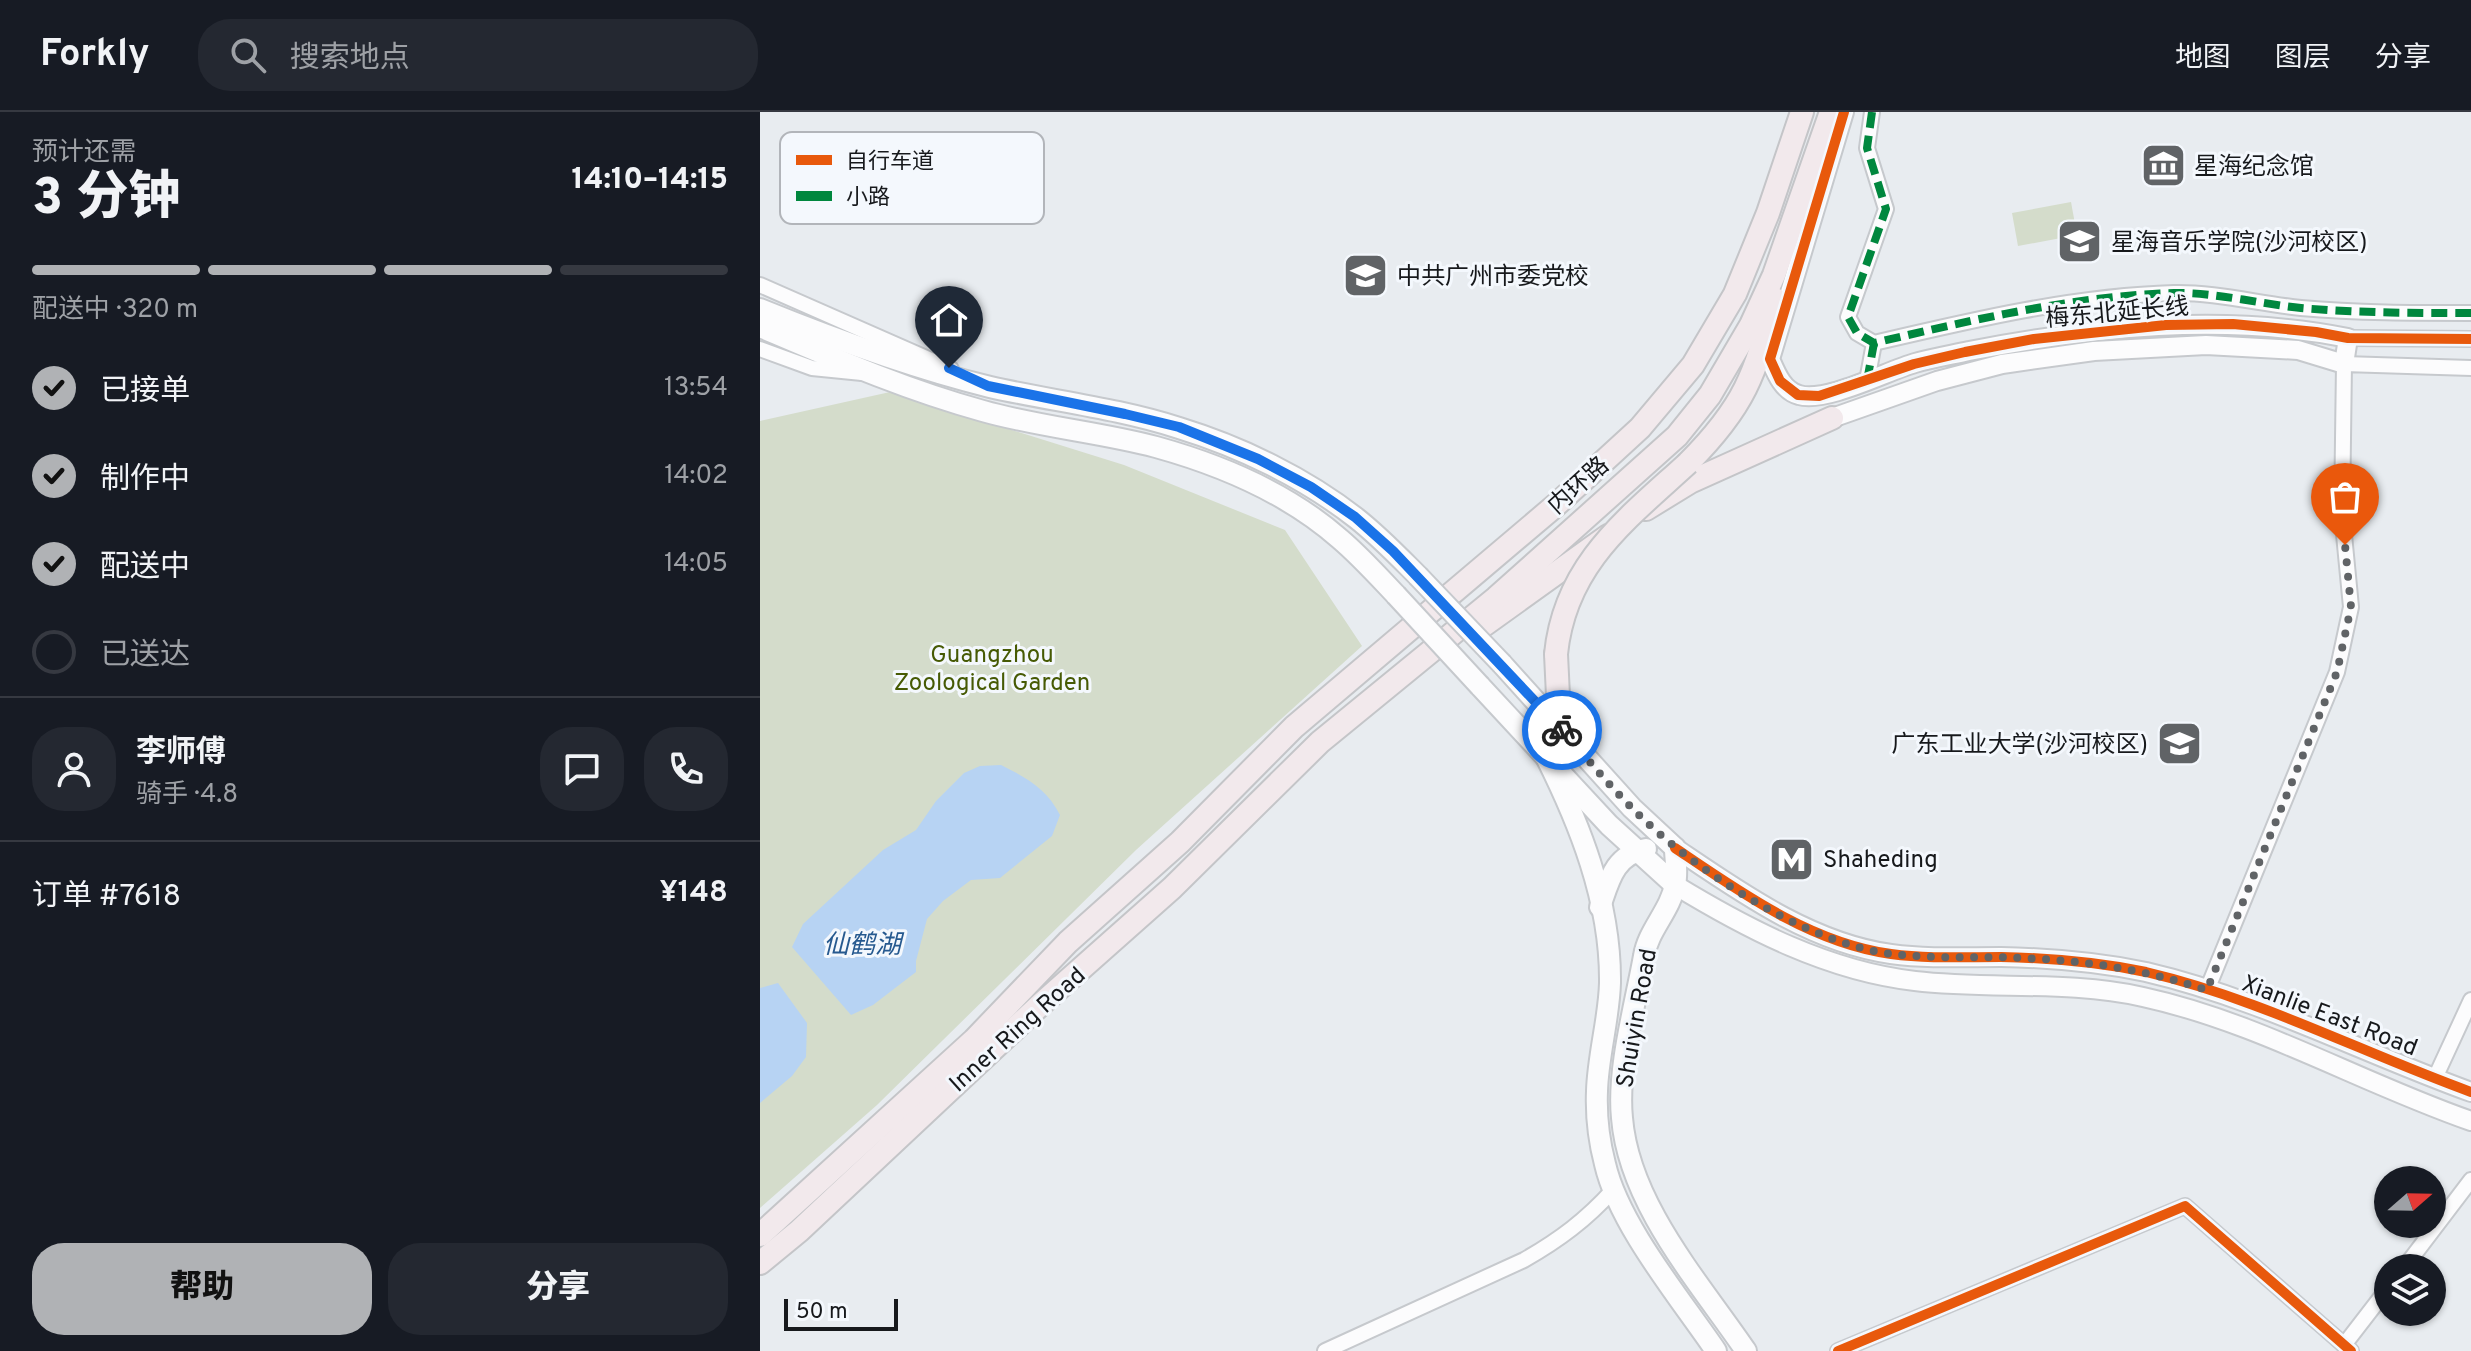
<!DOCTYPE html>
<html lang="zh">
<head>
<meta charset="utf-8">
<style>
  body { margin:0; font-family:Overpass,"Noto Sans SC",sans-serif; background:#242831; color:#f1f3f6; height:100vh; display:flex; flex-direction:column; font-size:30px; white-space:nowrap }
  * { box-sizing:border-box; margin:0 }
  p { font-size:26px; color:#9ea1a6 }
  .icon { flex:none; width:44px; height:44px; fill:none; stroke:currentColor; stroke-width:2; stroke-linecap:round; stroke-linejoin:round }
  .map { position:relative; flex:1; overflow:hidden }
  .drawer { display:flex; flex-direction:column; background:#171b24; width:760px }
  .drawer>* { flex:none }
  .needle { width:52px; rotate:70deg }
  .fabs { position:absolute; left:1614px; top:1054px; display:grid; gap:16px }
  .fabs a { display:grid; place-items:center; width:72px; height:72px; border-radius:50%; background:#171b24; box-shadow:0 2px 6px #0004; font-size:40px }
  .scale { position:absolute; left:24px; bottom:20px; width:114px; box-sizing:border-box; padding-left:8px; border:4px solid #17191c; border-top:0; font-size:22px; line-height:28px; white-space:nowrap; color:#17191c; -webkit-text-stroke:6px #f4f8fd; paint-order:stroke }
  .pin { position:absolute; display:grid; place-items:center; width:68px; height:68px; color:#fff; margin:-82px -34px; border-radius:50% 50% 50% 0; rotate:-45deg; box-shadow:0 0 8px #0007 }
  .pin .icon { rotate:45deg }
  .courier { position:absolute; display:grid; place-items:center; width:80px; height:80px; margin:-40px; border:6px solid #1a73e8; border-radius:50%; background:#fff; color:#222; box-shadow:0 2px 10px #0007 }
  .head em { font-style:normal; font-weight:800 }
  .head div { display:flex; flex-direction:column-reverse }
  .head { display:flex; align-items:center; justify-content:space-between; height:136px; padding:0 32px }
  h1 { font-size:52px; font-weight:800; line-height:60px }
  .bar { display:grid; grid-template-columns:repeat(4,1fr); gap:12px 8px; align-content:center; height:96px; padding:0 32px }
  .bar i { height:10px; border-radius:6px; background:#363941 }
  .bar .active { background:#b0b2b5 }
  .bar p { grid-column:span 4 }
  .line { display:flex; align-items:center; gap:20px; padding:0 32px; border-top:2px solid #363941 }
  .line div { flex:1 }
  .round { display:grid; place-items:center; flex:none; width:84px; height:84px; border-radius:32px; background:#242831 }
  ol { padding:0 32px; list-style:none }
  li { display:flex; align-items:center; gap:24px; height:88px }
  li p { margin-inline-start:auto }
  li .icon { padding:8px; border-radius:50%; background:#b0b2b5; color:#111; stroke-width:4 }
  li:last-child { color:#9ea1a6 }
  li i { width:44px; height:44px; border:4px solid #363941; border-radius:50% }
  .primary-button { display:flex; gap:16px; margin-top:auto; padding:16px 32px }
  .primary-button a { flex:1; height:92px; border-radius:32px; background:#b0b2b5; color:#111; font-size:32px; font-weight:800; line-height:92px; text-align:center }
  .primary-button a+a { background:#242831; color:#f1f3f6 }
  header { display:flex; align-items:center; gap:48px; box-sizing:border-box; height:112px; padding:0 40px; background:#171b24; border-bottom:2px solid #363941 }
  header strong { font-size:38px }
  nav { display:flex; gap:44px; margin-inline-start:auto; font-size:28px }
  .search { width:560px; height:72px; background:#242831; display:flex; align-items:center; gap:20px; box-sizing:border-box; padding:0 28px; border-radius:32px; color:#9ea1a6; font-size:30px }
  main { display:flex; flex:1; min-height:0 }
  .map>svg:first-child { display:block }
  .park { fill:#d4dccb }
  .water { fill:#b7d3f3 }
  .lines { fill:none; stroke-linecap:round; stroke-linejoin:round }
  .minor-casing { stroke:#c6c9cd; stroke-width:18 }
  .tertiary-casing { stroke:#c6c9cd; stroke-width:22 }
  .secondary-casing { stroke:#c6c9cd; stroke-width:24 }
  .trunk-casing { stroke:#c4c5c8; stroke-width:26 }
  .minor { stroke:#fcfcfd; stroke-width:14 }
  .tertiary { stroke:#fcfcfd; stroke-width:18 }
  .secondary { stroke:#fcfcfd; stroke-width:20 }
  .trunk { stroke:#f2e9ec; stroke-width:22 }
  .secondary-bridge-casing { stroke:#c6c9cd; stroke-width:24; stroke-linecap:butt }
  .trunk-bridge-casing { stroke:#c4c5c8; stroke-width:26; stroke-linecap:butt }
  .secondary-bridge { stroke:#fcfcfd; stroke-width:20 }
  .trunk-bridge { stroke:#f2e9ec; stroke-width:22 }
  .quiet { stroke:#00873e; stroke-width:8; stroke-dasharray:16 8; stroke-linecap:butt }
  .cycleway-casing { stroke:#f4f8fd; stroke-width:15 }
  .cycleway { stroke:#e8590c; stroke-width:10 }
  .done { stroke:#606366; stroke-width:8; stroke-dasharray:0 14.4 }
  .route { stroke:#1a73e8; stroke-width:10 }
  .labels { text-anchor:middle; stroke-width:6; stroke-linejoin:round; paint-order:stroke }
  .poi-label { font-size:24px; fill:#17191c; stroke:#f4f8fd; text-anchor:start }
  .street-label { font-size:24px; fill:#17191c; stroke:#f4f8fd }
  .park-label { font-size:24px; fill:#465a04; stroke:#f4f8fd }
  .water-label { font-size:26px; font-style:italic; fill:#26598f; stroke:#f4f8fd }
  .key { fill:#f4f8fd; stroke:#b2b5ba; stroke-width:2 }
  .key-label { font-size:22px; fill:#17191c }
</style>
</head>
<body>
<header>
<strong>Forkly</strong>
<div class="search"><svg class="icon" aria-label="search" viewBox="0 0 24 24"><circle cx="10" cy="10" r="6"/><path d="M15 15l6 6"/></svg>搜索地点</div>
<nav><a>地图</a><a>图层</a><a>分享</a></nav>
</header>
<main>
<section class="drawer">
<div class="head"><div><h1>3 分钟</h1><p>预计还需</p></div><em>14:10–14:15</em></div>
<div class="bar"><i class="active"></i><i class="active"></i><i class="active"></i><i></i><p>配送中 · 320 m</p></div>
<ol>
<li><svg class="icon" aria-label="check" viewBox="0 0 24 24"><path d="M5 12l5 5 9-10"/></svg>已接单<p>13:54</p></li>
<li><svg class="icon" aria-label="check" viewBox="0 0 24 24"><path d="M5 12l5 5 9-10"/></svg>制作中<p>14:02</p></li>
<li><svg class="icon" aria-label="check" viewBox="0 0 24 24"><path d="M5 12l5 5 9-10"/></svg>配送中<p>14:05</p></li>
<li><i></i>已送达</li>
</ol>
<div class="line" style="height:144px"><a class="round"><svg class="icon" aria-label="person" viewBox="0 0 24 24"><circle cx="12" cy="8" r="4"/><path d="M4 21q1-7 8-7t8 7"/></svg></a><div><b>李师傅</b><p>骑手 · 4.8</p></div><a class="round"><svg class="icon" aria-label="chat" viewBox="0 0 24 24"><path d="M4 5h16v11H9l-5 4z"/></svg></a><a class="round"><svg class="icon" aria-label="phone" viewBox="0 0 24 24"><path d="M5 4h4l2 5-3 2q2 4 5 5l2-3 5 2v4C11 20 4 13 5 4z"/></svg></a></div>
<div class="line" style="height:104px"><div>订单 #7618</div><b>¥148</b></div>
<div class="primary-button"><a>帮助</a><a>分享</a></div>
</section>
<div class="map">
<svg width="1711" height="1239" viewBox="0 0 1711 1239">
  <rect width="100%" height="100%" fill="#e8ecf0"/>
  <g class="park">
    <path d="M 1311,90 L 1317,123 L 1258,134 L 1252,101 Z"/>
    <path d="M 130,280 L 364,353 L 525,418 L 602,534 L 376,738 L 117,993 L 0,1096 L 0,309 Z"/>
  </g>
  <g class="water">
    <path d="M 241,653 C 267,666 287,677 300,703 L 292,724 L 240,766 L 211,768 L 183,789 L 167,807 L 156,849 L 156,860 L 113,893 L 91,903 L 32,835 L 43,812 L 123,738 L 156,718 L 176,689 L 204,661 L 220,654 Z"/>
    <path d="M 18,871 L 47,911 L 46,945 L 32,964 L 0,991 L 0,876 Z"/>
  </g>
  <g class="lines">
    <defs>
      <g id="minor">
        <path d="M 1112,0 L 1107,36 L 1126,97 L 1088,205 L 1097,221 L 1114,231 C 1212,208 1313,184 1414,181 C 1453,180 1501,192 1541,196 C 1598,201 1654,201 1711,201"/>
        <path d="M 0,173 L 191,257"/>
        <path d="M 1588,226 L 1711,227"/>
        <path d="M 0,237 L 52,256 L 102,261"/>
        <path d="M 1107,269 L 1114,231"/>
        <path d="M 1447,878 L 1577,560 L 1591,495 L 1582,402 L 1584,252 L 1711,256"/>
        <path d="M 1675,966 L 1711,888"/>
        <path d="M 1644,1156 L 1711,1068"/>
        <path d="M 1584,1233 L 1628,1176"/>
        <path d="M 565,1239 L 764,1148 C 799,1128 826,1108 853,1078"/>
        <path d="M 1078,1239 L 1425,1094 L 1591,1239"/>
      </g>
      <g id="tertiary">
        <path d="M 1072,306 L 1177,269 L 1242,252 L 1334,239 L 1446,233 L 1538,238 L 1584,252 L 1588,226 C 1462,201 1334,215 1209,239 C 1191,243 1173,246 1155,251 C 1127,259 1066,291 1039,283 C 1023,279 1016,261 1010,247 L 1084,0"/>
        <path d="M 915,736 C 980,780 1051,831 1131,842 C 1168,847 1204,845 1241,845 C 1289,846 1338,850 1386,860 C 1498,886 1603,941 1711,980"/>
        <path d="M 915,773 C 989,818 1068,859 1155,869 C 1230,878 1308,868 1383,885 C 1498,910 1601,971 1711,1009"/>
      </g>
      <g id="secondary">
        <path d="M 0,197 C 74,227 152,256 230,275 C 292,289 357,296 419,316 C 481,335 545,366 596,406 C 619,424 638,444 658,464"/>
        <path d="M 0,215 C 73,246 146,278 223,299 C 279,315 339,320 396,335 C 461,353 529,382 580,427 C 600,444 618,464 636,483"/>
        <path d="M 742,552 L 872,696 L 915,736"/>
        <path d="M 720,574 L 849,713 L 915,773"/>
        <path d="M 783,639 C 819,710 851,789 850,871 C 849,907 838,943 837,979 C 836,1003 839,1029 845,1052 C 859,1113 920,1186 956,1239"/>
        <path d="M 915,736 C 915,747 918,761 915,772 C 911,798 888,818 884,844 C 875,894 857,957 862,1006 C 869,1092 939,1170 986,1239"/>
        <path d="M 840,795 C 849,769 854,743 886,737"/>
      </g>
      <g id="trunk">
        <path d="M 928,351 C 985,294 995,263 1015,187"/>
        <path d="M 886,397 L 930,370 L 1072,306"/>
        <path d="M 724,513 L 848,424"/>
        <path d="M 796,611 L 798,584 L 796,542"/>
        <path d="M 0,1123 L 214,928 L 308,830 L 420,730 L 534,615 L 796,393 L 880,316 L 933,253 L 975,182 L 1008,101 L 1042,0"/>
        <path d="M 0,1151 L 39,1119 L 279,894 L 412,776 L 560,630 L 736,486 L 917,324 L 950,283 L 991,213 L 1014,163 L 1071,0"/>
      </g>
    </defs>
    <use href="#minor" class="minor-casing"/>
    <use href="#tertiary" class="tertiary-casing"/>
    <use href="#secondary" class="secondary-casing"/>
    <use href="#trunk" class="trunk-casing"/>
    <use href="#minor" class="minor"/>
    <use href="#tertiary" class="tertiary"/>
    <use href="#secondary" class="secondary"/>
    <use href="#trunk" class="trunk"/>
    <defs>
      <g id="secondary-bridge">
        <path d="M 658,464 L 742,552"/>
        <path d="M 636,483 L 720,574"/>
      </g>
      <path id="trunk-bridge" d="M 796,542 C 805,452 867,407 928,351"/>
    </defs>
    <use href="#secondary-bridge" class="secondary-bridge-casing"/>
    <use href="#trunk-bridge" class="trunk-bridge-casing"/>
    <use href="#secondary-bridge" class="secondary-bridge"/>
    <use href="#trunk-bridge" class="trunk-bridge"/>
    <g class="quiet">
      <path d="M 1112,0 L 1107,36 L 1126,97 L 1088,205 L 1097,221 L 1114,231 C 1212,208 1313,184 1414,181 C 1453,180 1501,192 1541,196 C 1598,201 1654,201 1711,201"/>
      <path d="M 1107,269 L 1114,231"/>
    </g>
    <defs>
      <g id="cycleway">
        <path d="M 1084,0 L 1010,247 L 1020,269 L 1038,283 L 1059,284 L 1154,252 L 1205,240 L 1274,227 L 1406,213 L 1473,212 L 1556,220 L 1588,226 L 1711,227"/>
        <path d="M 915,736 C 980,780 1051,831 1131,842 C 1168,847 1204,845 1241,845 C 1289,846 1338,850 1386,860 C 1498,886 1603,941 1711,980"/>
        <path d="M 1078,1239 L 1425,1094 L 1591,1239"/>
      </g>
    </defs>
    <use href="#cycleway" class="cycleway-casing"/>
    <use href="#cycleway" class="cycleway"/>
  </g>
  <g class="lines">
    <path class="done" d="M 802,618 C 825,644 847,671 871,695 C 930,756 1048,833 1133,842 C 1182,848 1231,843 1280,847 C 1337,850 1392,860 1447,878 L 1577,560 L 1591,495 L 1585,433"/>
    <path class="route" d="M 189,256 L 228,274 L 365,302 L 419,315 L 498,347 L 551,375 L 595,405 L 633,439 L 802,618"/>
  </g>
  <defs>
    <symbol id="museum-square" viewBox="-11 -11 22 22"><rect x="-9" y="-9" width="18" height="18" rx="4" fill="#606366" stroke="#f4f8fd"/><path d="M0-6L6-3V-2H-6V-3ZM-5-1h2V3h-2ZM-1-1h2V3h-2ZM3-1h2V3H3ZM-6 4H6V6H-6Z" fill="#fff"/></symbol>
    <symbol id="university-square" viewBox="-11 -11 22 22"><rect x="-9" y="-9" width="18" height="18" rx="4" fill="#606366" stroke="#f4f8fd"/><path d="M0-5L7-2L0 1L-7-2ZM-4 1L0 2.5L4 1V4Q0 6-4 4Z" fill="#fff"/></symbol>
    <symbol id="metro-square" viewBox="-11 -11 22 22"><rect x="-9" y="-9" width="18" height="18" rx="4" fill="#606366" stroke="#f4f8fd"/><path d="M-5.5 5V-5H-3L0 0L3-5H5.5V5H3V-.5L0 4L-3-.5V5Z" fill="#fff"/></symbol>
  </defs>
  <g fill-rule="evenodd">
    <use href="#museum-square" x="1378" y="28" width="51" height="51"/>
    <use href="#university-square" x="1294" y="104" width="51" height="51"/>
    <use href="#university-square" x="580" y="138" width="51" height="51"/>
    <use href="#university-square" x="1394" y="606" width="51" height="51"/>
    <use href="#metro-square" x="1006" y="722" width="51" height="51"/>
  </g>
  <g class="labels">
    <g class="poi-label">
      <text x="1434" y="62">星海纪念馆</text>
      <text x="1351" y="138">星海音乐学院(沙河校区)</text>
      <text x="637" y="172">中共广州市委党校</text>
      <text x="1388" y="640" text-anchor="end">广东工业大学(沙河校区)</text>
      <text x="1063" y="755">Shaheding</text>
    </g>
    <g class="street-label">
      <text transform="translate(1357 200) rotate(-5)" y="8">梅东北延长线</text>
      <text transform="translate(818 373) rotate(-42)" y="8">内环路</text>
      <text transform="translate(1570 903) rotate(21)" y="8">Xianlie East Road</text>
      <text transform="translate(876 906) rotate(-80)" y="8">Shuiyin Road</text>
      <text transform="translate(257 917) rotate(-42)" y="8">Inner Ring Road</text>
    </g>
    <g class="park-label">
      <text x="232" y="550">Guangzhou<tspan x="232" dy="28">Zoological Garden</tspan></text>
    </g>
    <g class="water-label">
      <text x="102" y="841">仙鹤湖</text>
    </g>
  </g>
  <rect x="20" y="20" width="264" height="92" rx="12" class="key"/>
  <rect x="36" y="43" width="36" height="10" fill="#e8590c"/>
  <rect x="36" y="79" width="36" height="10" fill="#00873e"/>
  <g class="key-label">
    <text x="86" y="56">自行车道</text>
    <text x="86" y="92">小路</text>
  </g>
</svg>
<div class="fabs">
<a><svg class="needle" viewBox="-14 -14 28 28"><path d="M0-13l5 13h-10z" fill="#e53935"/><path d="M0 13l5-13h-10z" fill="#9ea1a6"/></svg></a>
<a><svg class="icon" aria-label="layers" viewBox="0 0 24 24"><path d="M12 4l9 5-9 5-9-5zM3 14l9 5 9-5"/></svg></a>
</div>
<div class="scale">50 m</div>
<div class="pin" style="left:1585px;top:433px;background:#ea580c"><svg class="icon" aria-label="bag" viewBox="0 0 24 24"><path d="M5 8h14l-1 12H6zM9 8a3 3 0 0 1 6 0"/></svg></div>
<div class="pin" style="left:189px;top:256px;background:#1f2937"><svg class="icon" aria-label="home" viewBox="0 0 24 24"><path d="M3 11l9-7 9 7M6 9v11h12V9"/></svg></div>
<div class="courier" style="left:802px;top:618px"><svg class="icon" aria-label="bike" viewBox="0 0 24 24"><circle cx="6" cy="16" r="4"/><circle cx="18" cy="16" r="4"/><path d="M6 16l4-8h5l3 8M10 8l3 8H6M13 5h3"/></svg></div>
</div>
</main>
</body>
</html>
